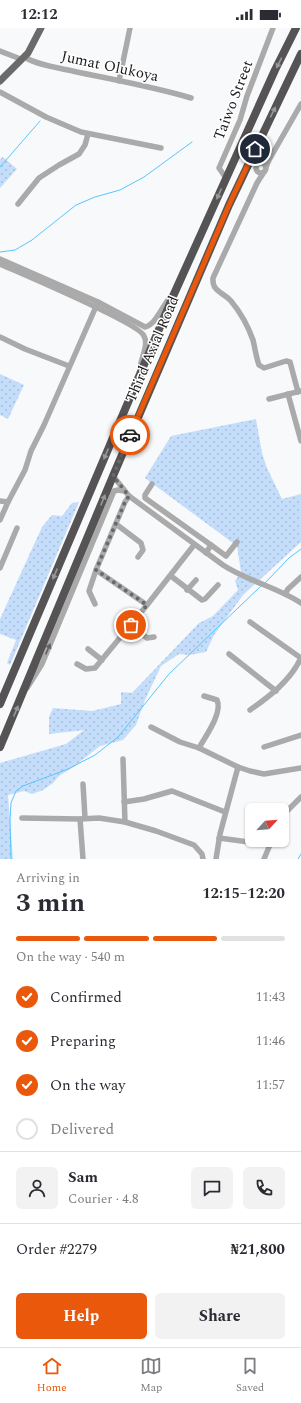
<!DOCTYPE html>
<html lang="en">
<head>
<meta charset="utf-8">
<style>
  body { margin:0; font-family:Spectral,serif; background:#f2f2f3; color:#2b2b33; height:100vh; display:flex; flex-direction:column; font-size:15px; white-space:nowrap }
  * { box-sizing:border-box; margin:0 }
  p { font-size:13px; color:#7c7c81 }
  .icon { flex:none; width:22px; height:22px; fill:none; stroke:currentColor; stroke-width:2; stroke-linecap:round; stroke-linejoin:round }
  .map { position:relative; height:831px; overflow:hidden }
  .drawer { display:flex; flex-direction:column; background:#fff; flex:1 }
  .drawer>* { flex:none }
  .needle { width:26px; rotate:64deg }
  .tools { position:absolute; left:245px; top:775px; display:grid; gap:8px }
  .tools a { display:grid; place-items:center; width:44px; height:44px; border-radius:6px; background:#fff; box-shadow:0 1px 3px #0004; font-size:20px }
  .pin { position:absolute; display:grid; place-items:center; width:34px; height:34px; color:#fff; margin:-17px; border:2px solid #fff; border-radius:50%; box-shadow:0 1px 4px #0007 }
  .courier { position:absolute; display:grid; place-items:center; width:40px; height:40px; margin:-20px; border:3px solid #ea580c; border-radius:50%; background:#fff; color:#222; box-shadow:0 1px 5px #0007 }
  .summary em { font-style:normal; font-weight:700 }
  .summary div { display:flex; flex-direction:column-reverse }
  .summary { display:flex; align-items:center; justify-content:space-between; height:68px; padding:0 16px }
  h1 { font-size:26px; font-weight:700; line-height:30px }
  .bar { display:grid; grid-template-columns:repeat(4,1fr); gap:6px 4px; align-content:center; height:48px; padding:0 16px }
  .bar i { height:5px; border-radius:3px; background:#e1e1e2 }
  .bar .on { background:#ea580c }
  .bar p { grid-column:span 4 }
  .line { display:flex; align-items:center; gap:10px; padding:0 16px; border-top:1px solid #e1e1e2 }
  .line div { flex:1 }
  .round { display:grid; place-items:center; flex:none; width:42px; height:42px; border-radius:6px; background:#f2f2f3 }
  ol { padding:0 16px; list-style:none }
  li { display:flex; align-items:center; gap:12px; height:44px }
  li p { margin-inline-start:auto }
  li .icon { padding:4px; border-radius:50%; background:#ea580c; color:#fff; stroke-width:4 }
  li:last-child { color:#7c7c81 }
  li i { width:22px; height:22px; border:2px solid #e1e1e2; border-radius:50% }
  .button { display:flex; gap:8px; margin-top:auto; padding:8px 16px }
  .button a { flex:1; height:46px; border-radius:6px; background:#ea580c; color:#fff; font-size:16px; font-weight:700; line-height:46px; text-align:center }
  .button a+a { background:#f2f2f3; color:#2b2b33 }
  .status { display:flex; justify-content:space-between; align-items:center; height:28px; padding:0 20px; background:#fff; direction:ltr }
  .status svg { height:11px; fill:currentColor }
  .menu { display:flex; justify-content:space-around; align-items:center; height:56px; border-top:1px solid #e1e1e2; background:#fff; font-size:11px; color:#7c7c81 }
  .menu a { display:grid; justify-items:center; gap:2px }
  .menu .on { color:#ea580c }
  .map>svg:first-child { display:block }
  .grass { fill:url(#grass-dots) }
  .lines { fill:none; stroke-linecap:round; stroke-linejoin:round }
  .stream { stroke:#5ac5fc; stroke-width:1 }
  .minor { stroke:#abaaaa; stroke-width:5.5 }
  .major { stroke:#6b6a6a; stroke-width:7 }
  .highway { stroke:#555353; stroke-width:8 }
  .oneway { fill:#999898 }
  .oneway2 { fill:#636263 }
  .done { stroke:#68696a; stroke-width:4; stroke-dasharray:0 7.2 }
  .route { stroke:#ea580c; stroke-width:5 }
  .labels { text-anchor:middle; stroke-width:3; stroke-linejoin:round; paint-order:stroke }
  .street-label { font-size:15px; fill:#1b1b1c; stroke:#fff }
</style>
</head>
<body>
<div class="status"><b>12:12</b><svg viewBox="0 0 49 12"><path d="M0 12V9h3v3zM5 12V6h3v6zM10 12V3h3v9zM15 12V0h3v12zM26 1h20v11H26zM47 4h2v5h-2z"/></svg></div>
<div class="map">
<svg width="301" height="831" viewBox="0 0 301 831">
  <defs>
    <pattern id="grass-dots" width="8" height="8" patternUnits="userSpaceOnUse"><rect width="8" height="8" fill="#c4ddfa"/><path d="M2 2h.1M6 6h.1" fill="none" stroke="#a8bdd6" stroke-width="1.8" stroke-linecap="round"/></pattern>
  </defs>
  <rect width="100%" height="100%" fill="#f8f9fb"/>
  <g class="grass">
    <path d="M 3,129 L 17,141 L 0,160 L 0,131 Z"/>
    <path d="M 0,346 L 24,357 L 8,391 L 0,387 Z"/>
    <path d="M 256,391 L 262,425 L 267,440 L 282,471 L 301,466 L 301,514 L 243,567 L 214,607 L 206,624 L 189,627 L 179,626 L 161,638 L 145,672 L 136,697 L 123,712 L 100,718 L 72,740 L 59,748 L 53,755 L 43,762 L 32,766 L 24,763 L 8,767 L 13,831 L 0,831 L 0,735 L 66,716 L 84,702 L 49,706 L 49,689 L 53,680 L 92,683 L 121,676 L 121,664 L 132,665 L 199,595 L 213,588 L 238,562 L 235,553 L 241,544 L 237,518 L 145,450 L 171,408 Z"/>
    <path d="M 79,474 L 10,637 L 7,635 L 16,612 L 0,606 L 0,591 L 42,499 L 52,487 L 62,488 L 72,475 Z"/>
  </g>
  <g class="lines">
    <g class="stream">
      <path d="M 0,139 L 40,93"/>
      <path d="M 0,224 L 15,222 L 32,212 L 76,177 L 95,169 L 120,162 L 144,149 L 192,114"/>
      <path d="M 265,555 L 289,530 L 301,521"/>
      <path d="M 11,831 L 10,792 L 11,775 L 16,763 L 23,758 L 68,741 L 95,727 L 118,709 L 169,646 L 261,558"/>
      <path d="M 298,831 L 301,826"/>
    </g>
    <g class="minor">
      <path d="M 0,23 L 18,30"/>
      <path d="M 24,29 C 40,38 60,40 77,44 C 115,52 154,59 191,70"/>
      <path d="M 119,53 L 130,0"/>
      <path d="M 0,64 L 46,89 L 81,104 L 161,120"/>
      <circle cx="261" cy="140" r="5"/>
      <path d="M 266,139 L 269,132 L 301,76"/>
      <path d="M 264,144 L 257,155 L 213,250 C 212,264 223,264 231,273 C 241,285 248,298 253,312 C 255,320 256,329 259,337 L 264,340 L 286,333 L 290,334 L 298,364"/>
      <path d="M 226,150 L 219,140 L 240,92 L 247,68 L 273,0"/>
      <path d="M 18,176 L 39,150 L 59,137 L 79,126 L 85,117 L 88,106"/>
      <path d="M 0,231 L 98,274 L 145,299 C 156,297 163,276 172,267"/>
      <path d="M 0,236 C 20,245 139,295 144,308 C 149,317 141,330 140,340"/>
      <path d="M 0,309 L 25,321 L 69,338"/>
      <path d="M 288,366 L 301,413"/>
      <path d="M 269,371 L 301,363"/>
      <path d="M 113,448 L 129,468 L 223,537 C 247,553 277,559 301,575"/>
      <path d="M 152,456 L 145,467 L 145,470 L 211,517 L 206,525"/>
      <path d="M 0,473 L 8,474 L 25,442 L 31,423 L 44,397 L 98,274"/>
      <path d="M 0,492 L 8,474"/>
      <path d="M 116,496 L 141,515 L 143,522 L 138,529"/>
      <path d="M 211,517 L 226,528 L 237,514"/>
      <path d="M 0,540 L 17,500"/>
      <path d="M 96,542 L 147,577"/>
      <path d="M 171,548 L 202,572 L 205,571 L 218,557"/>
      <path d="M 187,562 L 196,552"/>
      <path d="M 285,566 L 288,561 L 301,549"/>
      <path d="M 95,576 L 89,563 L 96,542 L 125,474 L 129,468"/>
      <path d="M 250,594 L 301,630"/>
      <path d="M 131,597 L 147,610 L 154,609"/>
      <path d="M 88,621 L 102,632"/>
      <path d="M 229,626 L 276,663"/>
      <path d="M 77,636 L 86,641 L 95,640 L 147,577 L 194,517"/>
      <path d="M 27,660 L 42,636 L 114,463 L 118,462 L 124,463"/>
      <path d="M 250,682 C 270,668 290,653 301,630"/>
      <path d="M 151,699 L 180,714 L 199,720 L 238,739 L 250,743 L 264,746 L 301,740"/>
      <path d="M 264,719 L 301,707"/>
      <path d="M 199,720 C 205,709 223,685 217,672 L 204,668"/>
      <path d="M 123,731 L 125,794"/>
      <path d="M 83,756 L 85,790"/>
      <path d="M 124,774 L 144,771 L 172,763 L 225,784"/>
      <path d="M 22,790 L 80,791 L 99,790 L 125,794 L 156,803 L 194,817 L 202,826 L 203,831"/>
      <path d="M 80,791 L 83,831"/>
      <path d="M 282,792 L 286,784 L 301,769"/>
      <path d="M 219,810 L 270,817"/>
      <path d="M 216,831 L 220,806 L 238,739"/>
      <path d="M 264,831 L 272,812"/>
    </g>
    <path class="major" d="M 0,53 L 28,25 L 41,0"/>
    <g class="highway">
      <path d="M 0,676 L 174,266 L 275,42 L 296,0"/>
      <path d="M 0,719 L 113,448 L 229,177 L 301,26"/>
    </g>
  </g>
  <defs><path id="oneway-solid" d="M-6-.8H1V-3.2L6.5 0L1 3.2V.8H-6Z"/></defs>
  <g class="oneway">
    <use href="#oneway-solid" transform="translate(279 35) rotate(117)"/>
    <use href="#oneway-solid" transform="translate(273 84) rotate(-64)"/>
    <use href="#oneway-solid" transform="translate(219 166) rotate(114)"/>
    <use href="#oneway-solid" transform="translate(106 426) rotate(113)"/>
    <use href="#oneway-solid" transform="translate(103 472) rotate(-68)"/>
    <use href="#oneway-solid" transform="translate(55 546) rotate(113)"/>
    <use href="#oneway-solid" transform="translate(16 683) rotate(-67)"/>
  </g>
  <use class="oneway2" href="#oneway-solid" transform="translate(48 621) rotate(-67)"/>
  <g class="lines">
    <path class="done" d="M 130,407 L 113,448 L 129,468 L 125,474 L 96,542 L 147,577 L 131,597"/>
    <path class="route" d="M 130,407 L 229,177 L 255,121"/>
  </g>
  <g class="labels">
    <g class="street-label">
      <text transform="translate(110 38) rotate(12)" y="5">Jumat Olukoya</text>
      <text transform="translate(233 72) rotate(-69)" y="5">Taiwo Street</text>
      <text transform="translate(152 321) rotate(-67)" y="5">Third Axial Road</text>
    </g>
  </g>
</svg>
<div class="tools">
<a><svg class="needle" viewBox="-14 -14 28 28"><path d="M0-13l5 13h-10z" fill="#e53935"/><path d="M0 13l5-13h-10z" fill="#7c7c81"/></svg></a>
</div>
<div class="pin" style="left:131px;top:597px;background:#ea580c"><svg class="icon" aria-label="bag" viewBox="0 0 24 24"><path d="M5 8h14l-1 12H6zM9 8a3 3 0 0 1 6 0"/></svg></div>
<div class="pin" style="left:255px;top:121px;background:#1f2937"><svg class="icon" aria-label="home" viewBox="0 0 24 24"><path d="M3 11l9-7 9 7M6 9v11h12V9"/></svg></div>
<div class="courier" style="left:130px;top:407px"><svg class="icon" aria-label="car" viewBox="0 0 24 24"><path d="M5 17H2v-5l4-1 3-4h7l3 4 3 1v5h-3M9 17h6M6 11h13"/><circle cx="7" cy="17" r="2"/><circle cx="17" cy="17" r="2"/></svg></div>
</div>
<section class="drawer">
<div class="summary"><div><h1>3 min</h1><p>Arriving in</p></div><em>12:15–12:20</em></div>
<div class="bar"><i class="on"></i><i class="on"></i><i class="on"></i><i></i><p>On the way · 540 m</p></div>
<ol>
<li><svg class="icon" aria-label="check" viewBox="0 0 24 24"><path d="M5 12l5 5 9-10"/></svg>Confirmed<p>11:43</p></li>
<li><svg class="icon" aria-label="check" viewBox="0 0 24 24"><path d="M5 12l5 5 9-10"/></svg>Preparing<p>11:46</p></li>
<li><svg class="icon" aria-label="check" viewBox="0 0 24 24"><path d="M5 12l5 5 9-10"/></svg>On the way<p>11:57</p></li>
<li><i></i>Delivered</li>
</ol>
<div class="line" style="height:72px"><a class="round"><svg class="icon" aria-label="person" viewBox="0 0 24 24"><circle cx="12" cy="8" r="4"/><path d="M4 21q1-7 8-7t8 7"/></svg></a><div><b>Sam</b><p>Courier · 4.8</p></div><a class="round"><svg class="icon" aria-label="chat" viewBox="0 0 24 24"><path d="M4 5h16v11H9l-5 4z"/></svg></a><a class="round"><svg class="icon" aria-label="phone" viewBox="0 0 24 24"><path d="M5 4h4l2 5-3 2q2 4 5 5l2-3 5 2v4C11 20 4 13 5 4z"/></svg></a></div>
<div class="line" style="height:52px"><div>Order #2279</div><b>₦21,800</b></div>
<div class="button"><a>Help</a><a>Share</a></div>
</section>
<nav class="menu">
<a class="on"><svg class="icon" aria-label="home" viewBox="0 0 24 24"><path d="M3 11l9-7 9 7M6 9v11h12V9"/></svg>Home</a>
<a><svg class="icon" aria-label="map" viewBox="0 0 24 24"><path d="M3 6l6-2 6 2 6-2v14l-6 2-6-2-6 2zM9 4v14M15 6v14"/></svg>Map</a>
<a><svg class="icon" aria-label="saved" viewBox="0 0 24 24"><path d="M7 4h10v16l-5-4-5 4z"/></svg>Saved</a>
</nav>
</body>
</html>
